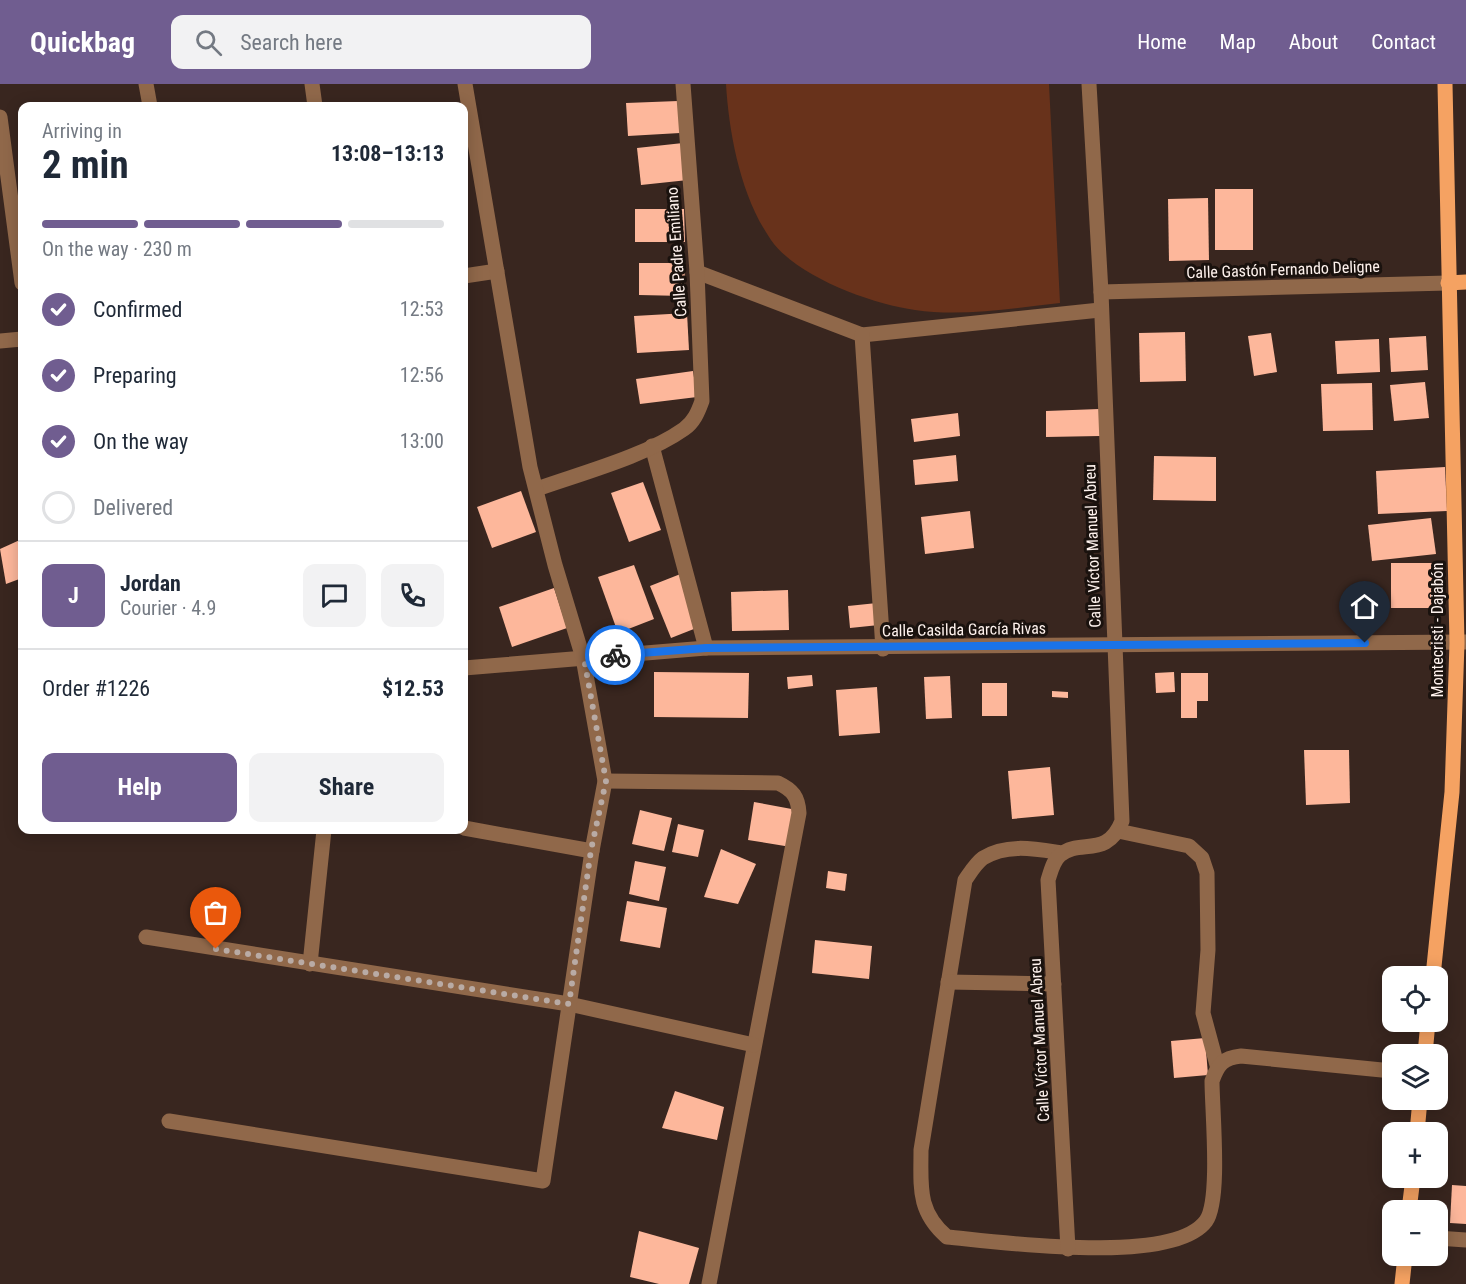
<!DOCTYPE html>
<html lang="en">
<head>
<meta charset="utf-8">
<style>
  body { margin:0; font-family:"Roboto Condensed",sans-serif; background:#f2f2f3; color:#1f2937; height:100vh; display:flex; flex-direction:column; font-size:22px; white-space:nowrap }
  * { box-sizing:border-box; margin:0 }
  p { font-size:20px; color:#747a83 }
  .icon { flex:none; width:33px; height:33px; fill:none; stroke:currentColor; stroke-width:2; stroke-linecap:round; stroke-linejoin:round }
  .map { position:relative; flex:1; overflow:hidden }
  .drawer { position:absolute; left:18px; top:18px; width:450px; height:732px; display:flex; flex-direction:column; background:#fff; border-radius:12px; box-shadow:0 3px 15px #0003 }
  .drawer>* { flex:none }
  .controls { position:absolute; left:1382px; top:882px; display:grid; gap:12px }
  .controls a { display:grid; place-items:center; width:66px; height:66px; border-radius:12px; background:#fff; box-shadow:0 3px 15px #0003; font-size:30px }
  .pin { position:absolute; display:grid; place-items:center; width:51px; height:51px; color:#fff; margin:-62px -26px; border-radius:50% 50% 50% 0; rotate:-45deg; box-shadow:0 0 6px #0007 }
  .pin .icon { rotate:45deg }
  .courier { position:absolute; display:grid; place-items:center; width:60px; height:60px; margin:-30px; border:4px solid #1a73e8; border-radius:50%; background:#fff; color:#222; box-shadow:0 2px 8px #0007 }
  .headline em { font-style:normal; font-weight:700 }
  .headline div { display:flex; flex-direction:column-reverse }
  .headline { display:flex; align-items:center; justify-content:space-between; height:102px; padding:0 24px }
  h1 { font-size:39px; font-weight:700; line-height:45px }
  .bar { display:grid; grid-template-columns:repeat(4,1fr); gap:9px 6px; align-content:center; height:72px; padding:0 24px }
  .bar i { height:8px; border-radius:4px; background:#e0e1e3 }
  .bar .on { background:#705d90 }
  .bar p { grid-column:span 4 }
  .line { display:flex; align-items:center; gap:15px; padding:0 24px; border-top:2px solid #e0e1e3 }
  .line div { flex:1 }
  .round { display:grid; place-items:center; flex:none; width:63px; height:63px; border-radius:12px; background:#f2f2f3 }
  ol { padding:0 24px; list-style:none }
  li { display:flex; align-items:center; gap:18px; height:66px }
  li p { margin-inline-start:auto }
  li .icon { padding:6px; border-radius:50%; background:#705d90; color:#fff; stroke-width:4 }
  li:last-child { color:#747a83 }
  li i { width:33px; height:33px; border:3px solid #e0e1e3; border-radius:50% }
  .button { display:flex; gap:12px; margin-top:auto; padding:12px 24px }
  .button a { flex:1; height:69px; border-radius:12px; background:#705d90; color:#fff; font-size:24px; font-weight:700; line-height:69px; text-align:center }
  .button a+a { background:#f2f2f3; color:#1f2937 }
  header { display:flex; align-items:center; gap:36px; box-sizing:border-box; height:84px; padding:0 30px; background:#705d90; color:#fff }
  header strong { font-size:28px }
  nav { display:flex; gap:33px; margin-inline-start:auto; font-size:21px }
  .search { width:420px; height:54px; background:#f2f2f3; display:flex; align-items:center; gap:15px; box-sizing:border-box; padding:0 21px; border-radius:12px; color:#747a83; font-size:22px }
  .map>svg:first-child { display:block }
  .green { fill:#68321b }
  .building { fill:#fdb79b }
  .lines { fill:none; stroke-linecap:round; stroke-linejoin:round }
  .street { stroke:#90684a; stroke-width:15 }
  .primary { stroke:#f5a262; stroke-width:15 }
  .done { stroke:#b9aba5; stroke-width:6; stroke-dasharray:0 10.8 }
  .route { stroke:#1a73e8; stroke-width:8 }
  .labels { text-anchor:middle; stroke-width:6; stroke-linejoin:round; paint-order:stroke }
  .street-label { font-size:16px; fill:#fef2ed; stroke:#1a120e }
</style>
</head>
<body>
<header>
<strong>Quickbag</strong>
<div class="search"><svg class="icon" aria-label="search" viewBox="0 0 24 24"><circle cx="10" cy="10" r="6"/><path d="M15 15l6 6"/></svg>Search here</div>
<nav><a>Home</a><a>Map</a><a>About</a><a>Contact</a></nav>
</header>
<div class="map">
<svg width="1466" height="1200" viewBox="0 0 1466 1200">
  <rect width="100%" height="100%" fill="#39261f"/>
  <path class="green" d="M 726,0 L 1049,0 L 1060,219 C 1013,224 962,233 915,226 C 872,220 797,193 771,156 C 741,113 729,50 726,0 Z"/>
  <g class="building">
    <path d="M 678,17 L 680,49 L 628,52 L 626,19 Z"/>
    <path d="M 683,59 L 688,96 L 641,101 L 637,64 Z"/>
    <rect x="1215" y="105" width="38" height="61"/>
    <path d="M 1208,114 L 1209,176 L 1169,177 L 1168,115 Z"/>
    <path d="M 635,125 L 684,125 L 685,158 L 635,158 Z"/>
    <path d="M 639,179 L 685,179 L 684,212 L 639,211 Z"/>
    <path d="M 687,229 L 689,266 L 637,269 L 634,232 Z"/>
    <path d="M 1185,248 L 1186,297 L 1140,298 L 1139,249 Z"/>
    <path d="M 1271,249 L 1277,288 L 1254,292 L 1248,252 Z"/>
    <path d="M 1426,252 L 1428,286 L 1391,288 L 1389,254 Z"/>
    <path d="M 1379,255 L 1380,288 L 1337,290 L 1335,257 Z"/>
    <path d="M 693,287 L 697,313 L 640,320 L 636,295 Z"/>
    <path d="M 1425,298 L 1429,334 L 1394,337 L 1390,301 Z"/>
    <path d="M 1372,299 L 1373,346 L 1323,347 L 1321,300 Z"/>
    <path d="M 1099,325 L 1100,352 L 1046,353 L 1046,327 Z"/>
    <path d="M 958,329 L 960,352 L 914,358 L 911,335 Z"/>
    <path d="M 956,371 L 958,397 L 915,401 L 913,376 Z"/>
    <path d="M 1154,372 L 1216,373 L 1216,417 L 1153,416 Z"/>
    <path d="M 1445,383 L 1447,427 L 1378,430 L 1376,387 Z"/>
    <path d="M 643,398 L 661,446 L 629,458 L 611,409 Z"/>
    <path d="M 521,407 L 536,448 L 492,464 L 477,423 Z"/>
    <path d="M 970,427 L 974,464 L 925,470 L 921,433 Z"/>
    <path d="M 1431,434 L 1436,470 L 1372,477 L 1368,441 Z"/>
    <path d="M 22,455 L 22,494 L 6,500 L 0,465 Z"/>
    <rect x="1391" y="479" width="51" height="45"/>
    <path d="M 634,481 L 654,535 L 618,549 L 598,493 Z"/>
    <path d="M 683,489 L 704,541 L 671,554 L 650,502 Z"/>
    <path d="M 554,504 L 567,544 L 512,563 L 499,523 Z"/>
    <path d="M 788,506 L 789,546 L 732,547 L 731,508 Z"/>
    <path d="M 877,519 L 879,541 L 850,544 L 848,522 Z"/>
    <path d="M 654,588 L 749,589 L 748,634 L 654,633 Z"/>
    <path d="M 1174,588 L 1175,608 L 1156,609 L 1155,589 Z"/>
    <path d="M 1181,589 L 1208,589 L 1208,617 L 1197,617 L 1197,634 L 1181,634 Z"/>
    <path d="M 812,591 L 813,602 L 788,605 L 787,593 Z"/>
    <path d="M 950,592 L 952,634 L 926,635 L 924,593 Z"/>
    <rect x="982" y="599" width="25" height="33"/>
    <path d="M 877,603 L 880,649 L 839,652 L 836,606 Z"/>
    <path d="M 1052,607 L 1068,608 L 1068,614 L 1052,613 Z"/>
    <path d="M 1304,666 L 1349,666 L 1350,719 L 1306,721 Z"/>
    <path d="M 1050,683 L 1054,731 L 1012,735 L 1008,687 Z"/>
    <path d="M 754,718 L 797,726 L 791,763 L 748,756 Z"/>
    <path d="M 640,726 L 672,734 L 664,767 L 632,760 Z"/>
    <path d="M 678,740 L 704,746 L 698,773 L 672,768 Z"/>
    <path d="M 721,765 L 756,780 L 738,820 L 704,813 Z"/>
    <path d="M 635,777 L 666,783 L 659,817 L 629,810 Z"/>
    <path d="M 828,787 L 847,790 L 845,807 L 826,804 Z"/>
    <path d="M 627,817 L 667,824 L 660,864 L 620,857 Z"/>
    <path d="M 815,856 L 872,862 L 869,895 L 812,889 Z"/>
    <path d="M 1205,954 L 1208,991 L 1174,994 L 1171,957 Z"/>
    <path d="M 675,1007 L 724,1023 L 717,1056 L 662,1044 Z"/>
    <path d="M 1452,1101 L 1466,1102 L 1466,1140 L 1450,1139 Z"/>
    <path d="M 639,1147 L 699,1164 L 689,1200 L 659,1200 L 630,1193 Z"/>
  </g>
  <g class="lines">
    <g class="street">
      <path d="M 146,0 L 150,22"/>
      <path d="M 312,0 L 315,22"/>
      <path d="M 0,33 L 22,199"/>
      <path d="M 697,188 L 862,251 L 1100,226"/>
      <path d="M 464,192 L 497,187"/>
      <path d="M 1101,208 L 1448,199"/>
      <path d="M 862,251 L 883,565"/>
      <path d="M 0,257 L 22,255"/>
      <path d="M 652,362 L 706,564"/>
      <path d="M 537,405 C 582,389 646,372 684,345 C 694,338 698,328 702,317 L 697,188 L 683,0"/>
      <path d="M 464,584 L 706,564 L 1466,558"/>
      <path d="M 605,697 L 778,699 C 793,706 798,713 799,729 L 709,1200"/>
      <path d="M 464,744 L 592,767"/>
      <path d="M 1118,747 L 1189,762 L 1202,774 L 1207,789 L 1208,866 L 1203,929 L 1217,981"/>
      <path d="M 1062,769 C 1036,765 1007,759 983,774 C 976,779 970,789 965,796 L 921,1066 C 921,1103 917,1127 947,1153 C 1000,1158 1173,1182 1206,1137 C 1221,1116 1212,1026 1212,997 C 1218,980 1223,974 1241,972 L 1392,987"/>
      <path d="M 146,853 L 569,920 L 754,961"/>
      <path d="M 310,880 L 324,746"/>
      <path d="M 948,898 L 1054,900"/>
      <path d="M 169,1037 L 543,1097 L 592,767 L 605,697 L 583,574 L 555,481 L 530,383 L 465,0"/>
      <path d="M 1437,1154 L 1466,1156"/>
      <path d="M 1068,1165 L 1048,796 C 1051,787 1053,777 1060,771 C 1080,754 1107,775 1122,737 L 1101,208 L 1089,0"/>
    </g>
    <g class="primary">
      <path d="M 1448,199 L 1466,198"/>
      <path d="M 1433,892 L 1452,708 L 1457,559 L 1445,0"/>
      <path d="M 1425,970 L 1428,938"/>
      <path d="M 1417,1048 L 1420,1016"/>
      <path d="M 1409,1126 L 1413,1094"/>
      <path d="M 1402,1200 L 1405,1172"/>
    </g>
  </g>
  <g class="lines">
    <path class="done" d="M 216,865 L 569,920 L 591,766 L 606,697 L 584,574 L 615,571"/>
    <path class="route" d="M 615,571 L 706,564 L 1365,559"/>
  </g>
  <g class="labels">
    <g class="street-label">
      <text transform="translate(676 168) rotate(-94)" y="6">Calle Padre Emiliano</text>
      <text transform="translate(1283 185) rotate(-2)" y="6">Calle Gastón Fernando Deligne</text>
      <text transform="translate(1092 462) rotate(-92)" y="6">Calle Víctor Manuel Abreu</text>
      <text transform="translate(964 545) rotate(-1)" y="6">Calle Casilda García Rivas</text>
      <text transform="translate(1437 546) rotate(-90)" y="6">Montecristi - Dajabón</text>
      <text transform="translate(1039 956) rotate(-93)" y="6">Calle Víctor Manuel Abreu</text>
    </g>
  </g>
</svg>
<div class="controls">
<a><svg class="icon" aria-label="locate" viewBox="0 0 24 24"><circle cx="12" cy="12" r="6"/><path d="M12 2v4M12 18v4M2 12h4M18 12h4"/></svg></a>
<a><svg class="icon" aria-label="layers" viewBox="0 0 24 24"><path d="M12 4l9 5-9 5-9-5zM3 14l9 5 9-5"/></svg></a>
<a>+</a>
<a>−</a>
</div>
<div class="pin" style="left:216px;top:865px;background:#ea580c"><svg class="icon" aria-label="bag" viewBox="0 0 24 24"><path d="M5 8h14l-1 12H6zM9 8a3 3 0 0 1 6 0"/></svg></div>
<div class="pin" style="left:1365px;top:559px;background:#1f2937"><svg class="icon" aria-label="home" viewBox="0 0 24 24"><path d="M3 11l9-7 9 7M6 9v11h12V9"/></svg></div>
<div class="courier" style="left:615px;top:571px"><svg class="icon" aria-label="bike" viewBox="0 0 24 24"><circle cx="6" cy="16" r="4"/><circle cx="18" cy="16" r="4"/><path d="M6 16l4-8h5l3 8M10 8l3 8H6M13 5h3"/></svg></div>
<section class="drawer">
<div class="headline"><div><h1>2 min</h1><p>Arriving in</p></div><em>13:08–13:13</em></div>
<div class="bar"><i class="on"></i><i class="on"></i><i class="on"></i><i></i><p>On the way · 230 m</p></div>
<ol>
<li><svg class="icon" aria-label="check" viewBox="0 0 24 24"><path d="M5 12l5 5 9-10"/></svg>Confirmed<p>12:53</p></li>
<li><svg class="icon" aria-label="check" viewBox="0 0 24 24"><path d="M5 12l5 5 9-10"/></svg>Preparing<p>12:56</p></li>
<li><svg class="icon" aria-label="check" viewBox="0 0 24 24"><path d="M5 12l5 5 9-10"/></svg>On the way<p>13:00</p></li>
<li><i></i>Delivered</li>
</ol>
<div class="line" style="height:108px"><b class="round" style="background:#705d90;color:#fff">J</b><div><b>Jordan</b><p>Courier · 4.9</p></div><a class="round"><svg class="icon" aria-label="chat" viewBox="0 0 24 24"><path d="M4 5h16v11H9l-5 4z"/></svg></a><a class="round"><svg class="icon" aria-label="phone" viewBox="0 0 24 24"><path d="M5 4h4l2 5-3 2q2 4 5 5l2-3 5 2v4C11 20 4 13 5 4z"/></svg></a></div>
<div class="line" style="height:78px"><div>Order #1226</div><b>$12.53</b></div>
<div class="button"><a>Help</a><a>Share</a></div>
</section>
</div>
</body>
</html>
